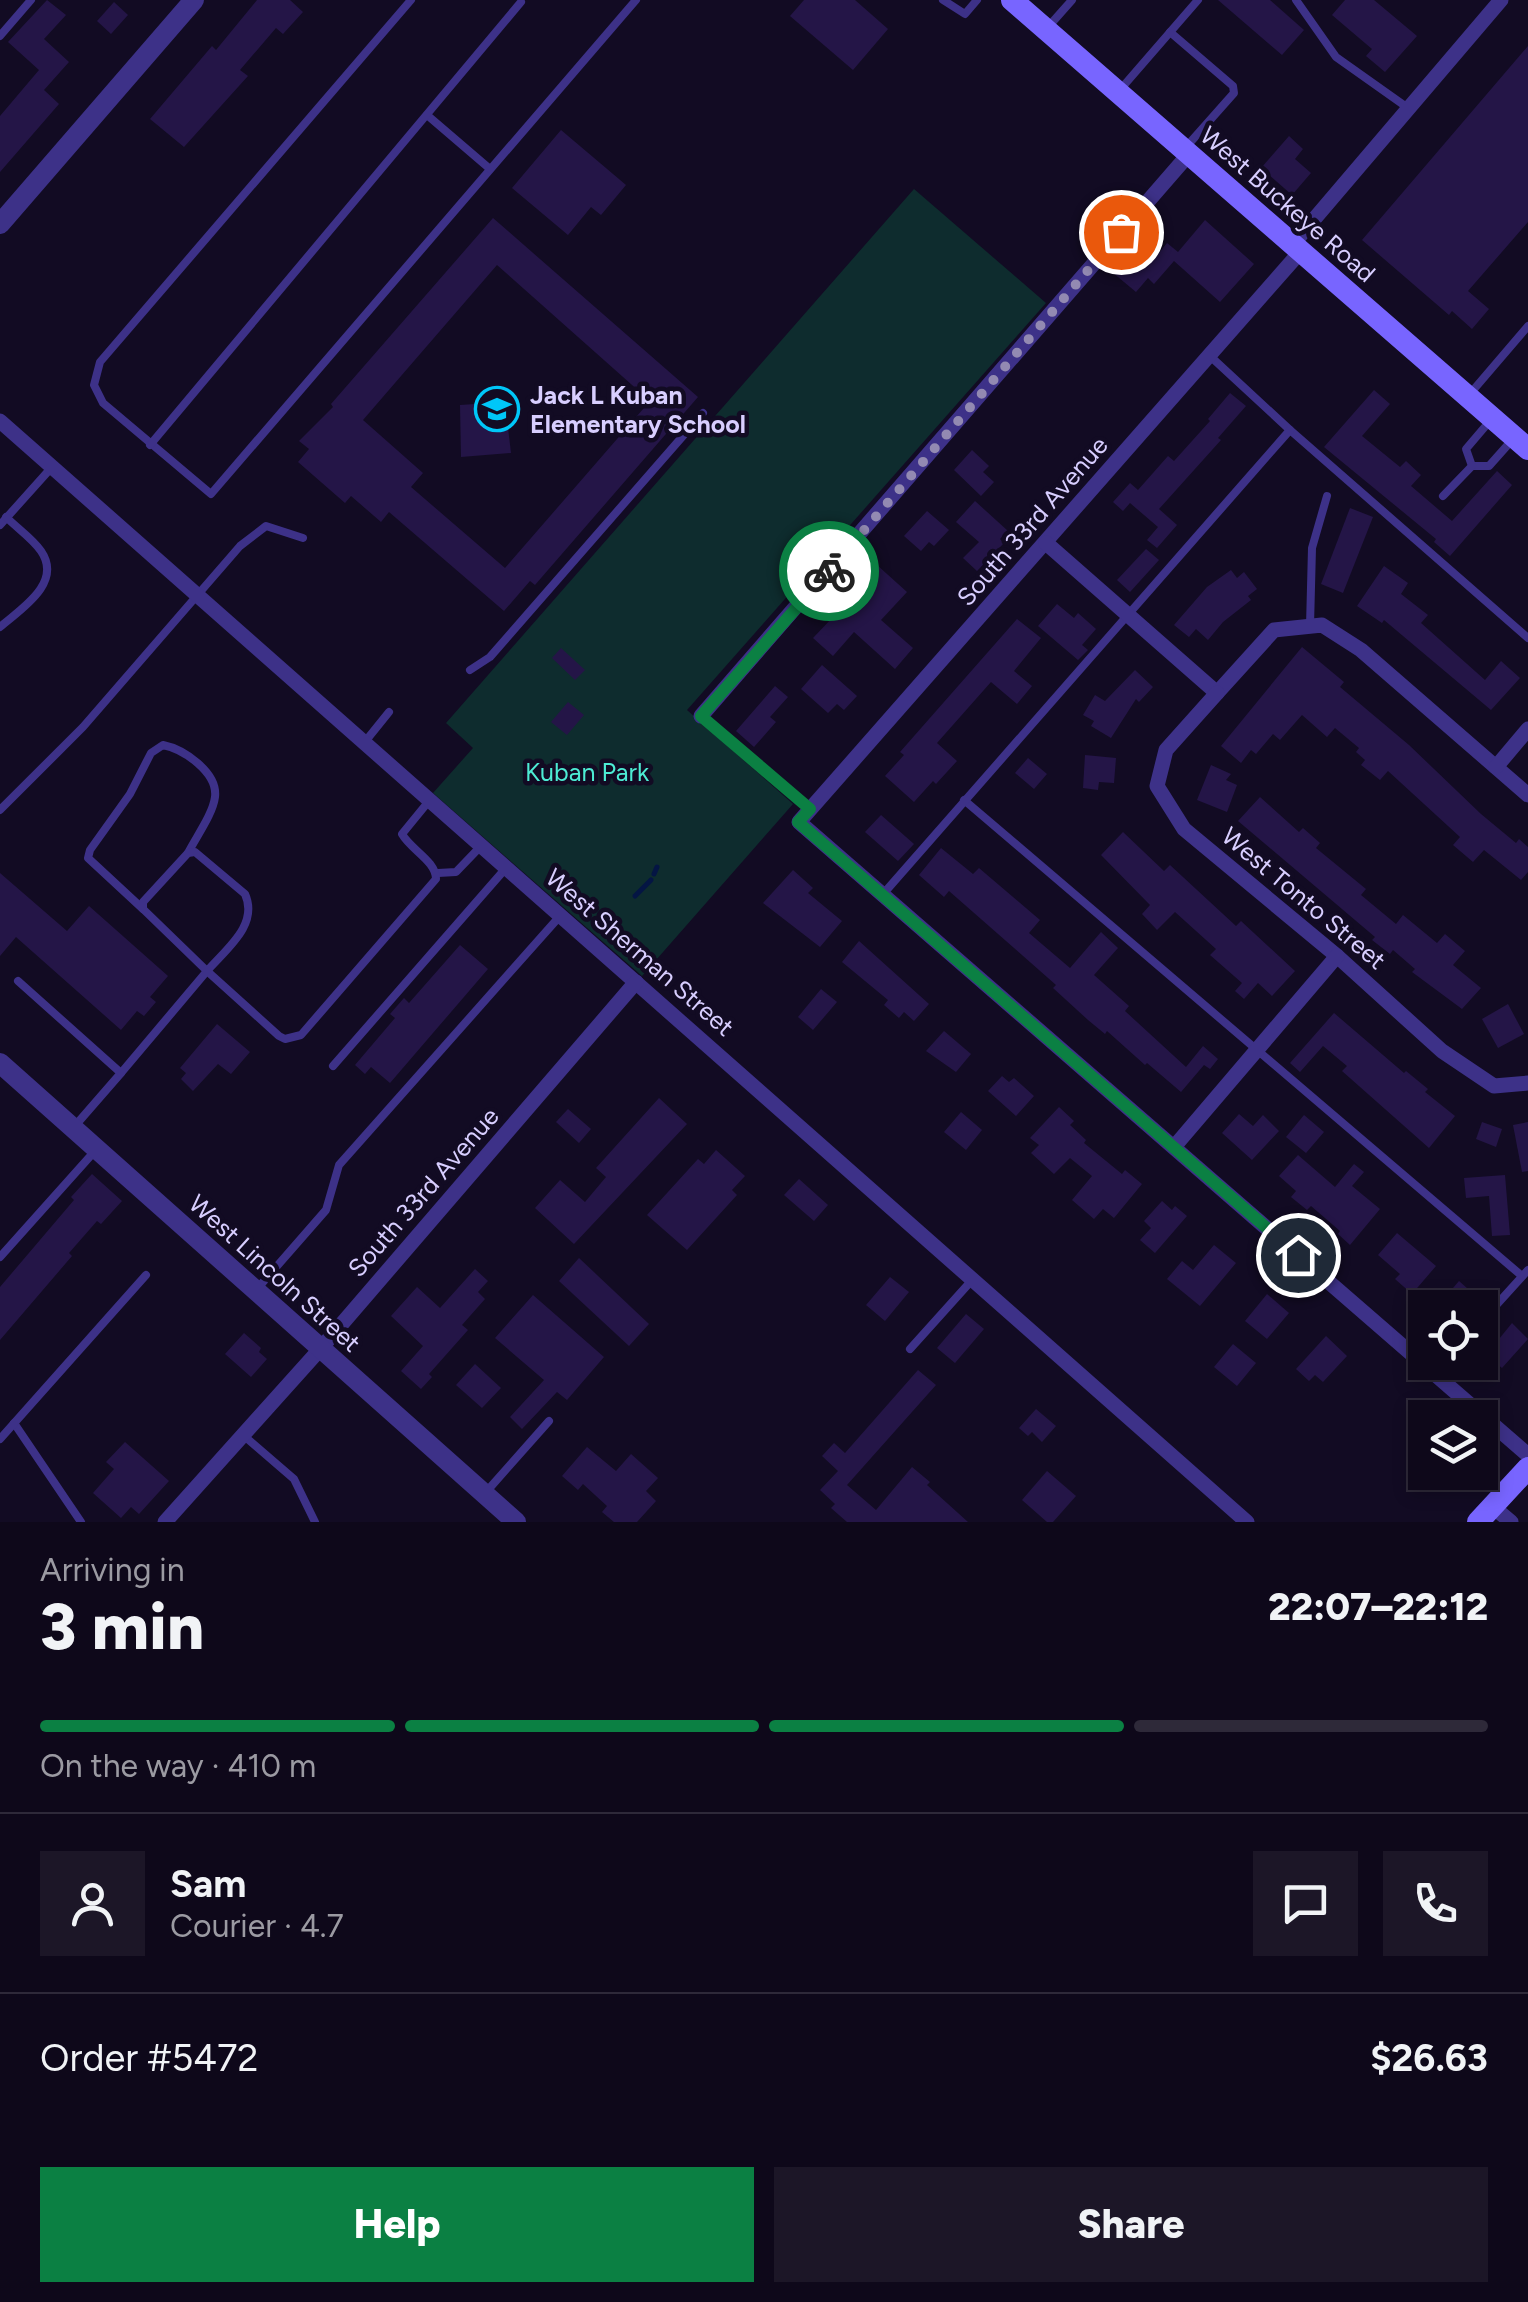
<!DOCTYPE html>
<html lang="en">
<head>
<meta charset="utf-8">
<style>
  body { margin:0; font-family:Figtree,sans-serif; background:#1c1627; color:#f1f3f6; height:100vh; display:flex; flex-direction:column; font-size:38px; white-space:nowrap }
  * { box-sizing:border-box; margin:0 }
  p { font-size:32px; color:#9b9aa2 }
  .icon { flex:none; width:55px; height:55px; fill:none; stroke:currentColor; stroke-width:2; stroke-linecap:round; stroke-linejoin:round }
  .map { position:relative; height:1522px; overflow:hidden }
  .panel { display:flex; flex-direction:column; background:#0e081a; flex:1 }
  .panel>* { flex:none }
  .buttons { position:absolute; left:1408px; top:1290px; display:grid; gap:20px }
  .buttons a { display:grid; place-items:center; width:90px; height:90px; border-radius:0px; background:#0e081a; box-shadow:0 5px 15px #0003,0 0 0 2px #2e2939; font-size:50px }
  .pin { position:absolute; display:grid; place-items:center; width:85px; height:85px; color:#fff; margin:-42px; border:5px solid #fff; border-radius:50%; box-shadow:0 2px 10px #0007 }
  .courier { position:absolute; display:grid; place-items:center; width:100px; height:100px; margin:-50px; border:8px solid #0b8043; border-radius:50%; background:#fff; color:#222; box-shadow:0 2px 12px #0007 }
  .summary em { font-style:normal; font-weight:800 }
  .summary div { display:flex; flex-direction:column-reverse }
  .summary { display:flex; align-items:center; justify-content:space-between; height:170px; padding:0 40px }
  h1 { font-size:65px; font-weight:800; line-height:75px }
  .bar { display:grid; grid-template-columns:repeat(4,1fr); gap:15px 10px; align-content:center; height:120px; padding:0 40px }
  .bar i { height:12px; border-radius:8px; background:#2e2939 }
  .bar .on { background:#0b8043 }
  .bar p { grid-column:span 4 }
  .line { display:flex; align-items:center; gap:25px; padding:0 40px; border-top:2px solid #2e2939 }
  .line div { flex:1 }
  .round { display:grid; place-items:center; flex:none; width:105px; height:105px; border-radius:0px; background:#1c1627 }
  .action { display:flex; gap:20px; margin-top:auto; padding:20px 40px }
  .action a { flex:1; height:115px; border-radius:0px; background:#0b8043; color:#fff; font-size:40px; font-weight:800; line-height:115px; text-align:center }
  .action a+a { background:#1c1627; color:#f1f3f6 }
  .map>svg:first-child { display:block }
  .green { fill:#0e2c2e }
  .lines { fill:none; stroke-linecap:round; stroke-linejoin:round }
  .stream { stroke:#041544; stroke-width:5 }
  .building { fill:#241547; fill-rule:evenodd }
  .service { stroke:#3d3188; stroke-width:8 }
  .minor { stroke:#3d3188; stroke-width:15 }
  .tertiary { stroke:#3d3188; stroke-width:20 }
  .secondary { stroke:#7865ff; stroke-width:22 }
  .done { stroke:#938ab2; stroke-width:10; stroke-dasharray:0 18 }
  .route { stroke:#0b8043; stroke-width:12 }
  .labels { text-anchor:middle; stroke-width:9; stroke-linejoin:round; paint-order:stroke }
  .street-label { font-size:25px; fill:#d8ceff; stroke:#120b23 }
  .poi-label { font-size:25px; font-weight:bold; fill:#d8ceff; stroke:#120b23; text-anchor:start }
  .park-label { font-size:25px; fill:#4decd4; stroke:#120b23 }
</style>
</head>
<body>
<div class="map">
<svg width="1528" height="1522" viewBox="0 0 1528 1522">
  <rect width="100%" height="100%" fill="#120b23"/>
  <path class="green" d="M 914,189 L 1046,303 L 687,710 L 793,804 L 642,976 L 433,793 L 473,748 L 446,723 Z"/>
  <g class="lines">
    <g class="stream">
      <path d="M 654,874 L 657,867"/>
      <path d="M 635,896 L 651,880"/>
    </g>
  </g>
  <g class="building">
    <path d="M 47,0 L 66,15 L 44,39 L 69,62 L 44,90 L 59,104 L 0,172 L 0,116 L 39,70 L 8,42 Z"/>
    <path d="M 257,0 L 290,0 L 303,12 L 283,34 L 276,28 L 240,70 L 248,76 L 184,147 L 150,119 L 212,46 L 216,50 Z"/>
    <path d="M 804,0 L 855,0 L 888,29 L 853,70 L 790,16 Z"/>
    <path d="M 1218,0 L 1270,0 L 1304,30 L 1282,55 Z"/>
    <path d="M 1345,0 L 1374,0 L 1417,36 L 1385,72 L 1366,56 L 1372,49 L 1332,15 Z"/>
    <path d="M 114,2 L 128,15 L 111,34 L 97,21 Z"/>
    <path d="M 1528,46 L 1528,222 L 1468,291 L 1489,309 L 1472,329 L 1452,311 L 1449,315 L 1362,240 Z"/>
    <path d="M 561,130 L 626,185 L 601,215 L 591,207 L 568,235 L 512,188 Z"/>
    <path d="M 1289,136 L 1303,149 L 1295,159 L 1311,173 L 1292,195 L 1261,168 Z"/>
    <path d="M 493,218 L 698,397 L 535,585 L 530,581 L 504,611 L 389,512 L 381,522 L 351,496 L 345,503 L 298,462 L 309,449 L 299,441 L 333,407 L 331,404 ZM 497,265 L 650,401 L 505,568 L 411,487 L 423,473 L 363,420 Z"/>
    <path d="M 1205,220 L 1254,264 L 1220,302 L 1174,261 L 1154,284 L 1148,278 L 1136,292 L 1106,267 L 1130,239 L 1154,259 L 1167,243 L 1178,252 Z"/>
    <path d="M 1374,390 L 1390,404 L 1362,436 L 1400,467 L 1406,461 L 1421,475 L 1411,486 L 1452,521 L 1497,471 L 1512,485 L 1450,556 L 1434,542 L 1436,539 L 1324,447 Z"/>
    <path d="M 1230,393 L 1246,406 L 1218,438 L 1221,440 L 1159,509 L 1177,525 L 1157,548 L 1147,540 L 1158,527 L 1130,503 L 1123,511 L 1113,502 L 1130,483 L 1138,490 L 1168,456 L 1174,461 L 1210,421 L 1208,419 Z"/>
    <path d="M 505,402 L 511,453 L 461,457 L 460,405 Z"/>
    <path d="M 972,450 L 989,466 L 983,472 L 994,482 L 981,496 L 954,470 Z"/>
    <path d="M 975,501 L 1008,531 L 1000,539 L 1004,543 L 977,571 L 963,558 L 979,542 L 956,522 Z"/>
    <path d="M 1350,508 L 1373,517 L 1343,593 L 1321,584 Z"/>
    <path d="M 927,511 L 949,530 L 934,546 L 929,542 L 921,551 L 904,536 Z"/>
    <path d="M 1146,549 L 1159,560 L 1130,592 L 1117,580 Z"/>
    <path d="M 877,565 L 907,592 L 881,620 L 913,648 L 895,669 L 854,632 L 833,656 L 813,638 L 835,615 L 832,612 Z"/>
    <path d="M 1384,566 L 1408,583 L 1401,594 L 1428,615 L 1421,623 L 1485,680 L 1501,661 L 1520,678 L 1491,710 L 1384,620 L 1382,623 L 1357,606 Z"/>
    <path d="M 1231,570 L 1237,578 L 1244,572 L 1257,589 L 1248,596 L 1251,600 L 1223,622 L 1208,640 L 1196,629 L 1189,637 L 1174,625 L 1207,587 Z"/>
    <path d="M 1057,604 L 1074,618 L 1078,613 L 1096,629 L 1082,645 L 1088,650 L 1078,660 L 1038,626 Z"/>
    <path d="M 1017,619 L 1041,638 L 1014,671 L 1032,686 L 1017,704 L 991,682 L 937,743 L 957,761 L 936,784 L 933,781 L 914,802 L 885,776 L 904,755 L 900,752 Z"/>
    <path d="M 1302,647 L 1344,682 L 1340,687 L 1409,745 L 1481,814 L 1516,843 L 1519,839 L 1528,847 L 1528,872 L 1521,880 L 1484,850 L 1473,862 L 1453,845 L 1460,837 L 1388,771 L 1380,780 L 1361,765 L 1365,760 L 1356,752 L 1359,748 L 1335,728 L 1327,737 L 1302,715 L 1280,740 L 1273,734 L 1256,754 L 1251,750 L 1241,763 L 1221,746 Z"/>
    <path d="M 561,648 L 585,670 L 575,680 L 552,658 Z"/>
    <path d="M 822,665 L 857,696 L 844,710 L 837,704 L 828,713 L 801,689 Z"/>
    <path d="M 1135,670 L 1153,687 L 1139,702 L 1136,699 L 1111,738 L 1091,726 L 1094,721 L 1083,715 L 1095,695 L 1105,701 Z"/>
    <path d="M 775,686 L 788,697 L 770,717 L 776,722 L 754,747 L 736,731 Z"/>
    <path d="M 568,702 L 584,715 L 567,735 L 551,722 Z"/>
    <path d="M 1085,755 L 1116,758 L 1114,783 L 1099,782 L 1098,790 L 1083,788 Z"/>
    <path d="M 1028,758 L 1047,774 L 1034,789 L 1015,773 Z"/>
    <path d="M 1211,765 L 1231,774 L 1226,780 L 1237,785 L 1227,812 L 1197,800 Z"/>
    <path d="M 1260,797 L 1299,832 L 1303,828 L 1320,843 L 1316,848 L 1366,889 L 1361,895 L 1396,924 L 1403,915 L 1437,943 L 1445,934 L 1465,951 L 1453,965 L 1481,988 L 1462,1009 L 1412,972 L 1415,969 L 1393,950 L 1390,954 L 1372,940 L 1375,937 L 1238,821 Z"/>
    <path d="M 881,815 L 914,844 L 898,861 L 865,832 Z"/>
    <path d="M 1123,832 L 1164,871 L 1170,865 L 1236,926 L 1241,921 L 1295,971 L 1272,996 L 1258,983 L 1244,999 L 1235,991 L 1242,983 L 1210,955 L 1216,949 L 1175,912 L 1157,930 L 1142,914 L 1150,905 L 1101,855 Z"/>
    <path d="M 941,848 L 973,874 L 979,868 L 1040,920 L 1029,933 L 1070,968 L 1101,932 L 1118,948 L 1094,975 L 1129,1006 L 1125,1011 L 1186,1067 L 1203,1046 L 1218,1059 L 1210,1069 L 1204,1065 L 1181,1092 L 1147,1063 L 1145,1065 L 1107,1031 L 1105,1034 L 1088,1020 L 1053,988 L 1056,985 L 949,891 L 944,897 L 919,875 Z"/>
    <path d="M 793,870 L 813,888 L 808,893 L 842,921 L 820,947 L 763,903 Z"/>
    <path d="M 0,873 L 67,931 L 89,906 L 168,976 L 150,997 L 156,1002 L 144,1016 L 137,1011 L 121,1030 L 16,937 L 0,956 Z"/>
    <path d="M 859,941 L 929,1004 L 914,1021 L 904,1012 L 899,1018 L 884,1005 L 888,1000 L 842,962 Z"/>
    <path d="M 460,945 L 488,969 L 390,1083 L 371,1067 L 365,1074 L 355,1065 L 395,1018 L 390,1014 L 404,998 L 409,1003 Z"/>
    <path d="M 821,989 L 837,1002 L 813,1030 L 798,1017 Z"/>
    <path d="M 1508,1004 L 1524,1034 L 1498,1048 L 1482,1019 Z"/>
    <path d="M 1334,1013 L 1404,1073 L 1406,1071 L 1428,1089 L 1425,1092 L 1455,1116 L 1429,1148 L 1342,1071 L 1347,1066 L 1323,1046 L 1300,1072 L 1290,1063 Z"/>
    <path d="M 217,1024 L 250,1052 L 231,1074 L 218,1064 L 193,1091 L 181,1079 L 186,1073 L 180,1068 Z"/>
    <path d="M 944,1031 L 971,1054 L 956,1072 L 926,1051 Z"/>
    <path d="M 1002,1076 L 1009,1082 L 1014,1078 L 1034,1096 L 1016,1116 L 988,1091 Z"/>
    <path d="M 659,1098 L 687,1124 L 574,1244 L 535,1208 L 560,1180 L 585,1202 L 606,1177 L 596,1168 Z"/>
    <path d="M 1059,1107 L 1074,1121 L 1070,1125 L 1086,1140 L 1084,1143 L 1122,1174 L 1125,1170 L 1142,1184 L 1114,1218 L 1103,1209 L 1094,1219 L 1072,1200 L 1092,1176 L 1070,1158 L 1054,1174 L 1031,1153 L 1039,1145 L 1030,1138 Z"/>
    <path d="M 568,1109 L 591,1129 L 579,1143 L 556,1122 Z"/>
    <path d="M 961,1112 L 982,1130 L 966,1150 L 944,1132 Z"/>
    <path d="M 1239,1114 L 1253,1126 L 1263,1115 L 1279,1131 L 1252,1160 L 1222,1133 Z"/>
    <path d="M 1304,1115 L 1324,1132 L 1306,1153 L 1286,1137 Z"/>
    <path d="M 1482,1122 L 1502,1129 L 1496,1147 L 1476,1139 Z"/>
    <path d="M 1528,1122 L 1528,1171 L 1522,1172 L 1513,1125 Z"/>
    <path d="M 716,1150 L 745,1176 L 732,1190 L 737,1195 L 687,1250 L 647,1215 L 698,1159 L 704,1164 Z"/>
    <path d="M 1298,1155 L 1335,1187 L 1354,1164 L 1364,1172 L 1352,1186 L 1380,1209 L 1350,1245 L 1338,1234 L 1340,1231 L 1311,1206 L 1307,1210 L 1291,1197 L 1296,1191 L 1279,1176 Z"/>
    <path d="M 92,1174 L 122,1201 L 101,1224 L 97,1221 L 69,1253 L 72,1256 L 0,1340 L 0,1287 L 74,1200 L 71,1197 Z"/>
    <path d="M 1505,1175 L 1510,1235 L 1492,1236 L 1489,1196 L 1466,1198 L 1464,1178 Z"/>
    <path d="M 799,1179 L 828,1205 L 814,1221 L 784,1195 Z"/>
    <path d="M 1162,1201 L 1172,1210 L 1175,1206 L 1187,1216 L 1155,1253 L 1140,1240 L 1151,1228 L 1144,1221 Z"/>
    <path d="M 1397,1233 L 1436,1266 L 1412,1294 L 1395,1279 L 1400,1274 L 1378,1255 Z"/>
    <path d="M 1214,1245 L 1236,1263 L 1200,1306 L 1167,1279 L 1182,1261 L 1193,1270 Z"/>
    <path d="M 579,1258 L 649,1324 L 629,1346 L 559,1281 Z"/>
    <path d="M 475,1269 L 488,1281 L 478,1292 L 485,1299 L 462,1325 L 468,1330 L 429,1374 L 432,1377 L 421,1389 L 401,1371 L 423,1346 L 391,1316 L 417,1287 L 440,1308 Z"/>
    <path d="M 890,1277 L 909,1292 L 885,1321 L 866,1305 Z"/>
    <path d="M 1459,1281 L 1477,1297 L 1467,1308 L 1436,1308 Z"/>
    <path d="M 1267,1294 L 1289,1313 L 1267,1339 L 1245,1321 Z"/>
    <path d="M 533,1295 L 604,1357 L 567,1400 L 557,1392 L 522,1429 L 510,1417 L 544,1380 L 495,1338 Z"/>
    <path d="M 966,1314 L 984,1329 L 955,1363 L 937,1348 Z"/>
    <path d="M 1512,1323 L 1528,1339 L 1502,1368 L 1480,1349 L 1480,1344 L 1491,1332 L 1499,1339 Z"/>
    <path d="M 244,1333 L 261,1348 L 259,1352 L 267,1359 L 251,1377 L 225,1354 Z"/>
    <path d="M 1326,1336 L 1347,1356 L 1323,1382 L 1315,1375 L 1309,1381 L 1296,1369 Z"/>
    <path d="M 1233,1344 L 1256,1363 L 1237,1386 L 1214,1367 Z"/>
    <path d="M 475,1364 L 501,1388 L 482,1408 L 456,1385 Z"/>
    <path d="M 918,1370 L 936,1385 L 847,1485 L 876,1510 L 912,1467 L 930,1482 L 927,1485 L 968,1522 L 847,1522 L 831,1508 L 835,1504 L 820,1490 L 838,1471 L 822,1456 L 834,1443 L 845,1453 Z"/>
    <path d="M 1036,1409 L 1056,1426 L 1042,1442 L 1032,1432 L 1028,1436 L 1019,1428 Z"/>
    <path d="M 125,1442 L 169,1481 L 139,1514 L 131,1507 L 121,1518 L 93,1493 L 114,1469 L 106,1462 Z"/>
    <path d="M 587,1447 L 616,1471 L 631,1454 L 658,1478 L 646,1491 L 656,1501 L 637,1522 L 614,1522 L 602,1512 L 607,1506 L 583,1484 L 578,1490 L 562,1476 Z"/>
    <path d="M 1047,1471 L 1076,1496 L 1053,1522 L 1047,1522 L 1022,1500 Z"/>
  </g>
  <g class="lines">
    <g class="service">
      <path d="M 411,0 L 100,362 L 94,385 L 103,403 L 211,494 L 636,0"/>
      <path d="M 943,0 L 965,14 L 977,0"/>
      <path d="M 1296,0 L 1336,57 L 1408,108"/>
      <path d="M 1049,26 L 1072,0"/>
      <path d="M 1170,32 L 1233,86 L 1234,93 L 1187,146"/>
      <path d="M 0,36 L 31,0"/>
      <path d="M 1119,91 L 1198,0"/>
      <path d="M 427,115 L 490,169"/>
      <path d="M 1210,356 L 1290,430 L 1528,638"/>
      <path d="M 1469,395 L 1528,326"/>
      <path d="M 1489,422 L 1466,449 L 1472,466 L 1489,466 L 1513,439"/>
      <path d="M 150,445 L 521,2"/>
      <path d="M 1443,496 L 1472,466"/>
      <path d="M 0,525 L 52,467"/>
      <path d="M 1310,626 L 1312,548 L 1327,496"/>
      <path d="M 0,627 C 21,609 63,583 41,551 C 33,539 17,528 6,517"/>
      <path d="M 470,670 L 490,657 L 703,413"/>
      <path d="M 701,716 L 810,809"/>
      <path d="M 364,743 L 389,712"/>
      <path d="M 964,800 L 1522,1276"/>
      <path d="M 0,810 L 83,727 L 240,546 L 266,526 L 303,538"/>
      <path d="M 438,873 L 456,872 L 481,846"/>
      <path d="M 884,893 L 1290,430"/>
      <path d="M 143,909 L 88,858 L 90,850 L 130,794 L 151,753 L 163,745 C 183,749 218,772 215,797 C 213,814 196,837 188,853"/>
      <path d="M 18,981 L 121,1073 L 74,1127"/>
      <path d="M 333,1066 L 506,868"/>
      <path d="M 121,1073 L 207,971 L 143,909 L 143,902 L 188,853 L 195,852 L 245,894 C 259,925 226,949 207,971 L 279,1036 L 285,1039 L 301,1035 L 436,879 C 436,861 411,850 402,834 L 429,801"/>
      <path d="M 0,1257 L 94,1152"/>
      <path d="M 257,1289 L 326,1210 L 339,1165 L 560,916"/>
      <path d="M 1480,1323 L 1528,1270"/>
      <path d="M 910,1349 L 973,1279"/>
      <path d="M 14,1423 L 81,1522"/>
      <path d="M 243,1435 L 294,1479 L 315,1522"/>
      <path d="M 0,1439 L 146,1275"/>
      <path d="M 487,1491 L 549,1421"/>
    </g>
    <g class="minor">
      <path d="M 1293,244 L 1501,0"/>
      <path d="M 1301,251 L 799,822 L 1528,1455"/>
      <path d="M 0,421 L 1247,1522"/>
      <path d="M 1046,543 L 1217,693 L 1274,630 L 1322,625 L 1361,650 L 1528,795"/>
      <path d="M 1217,693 L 1166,750 L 1157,786 L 1184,829 L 1337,956 L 1442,1051 L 1494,1086 L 1528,1083"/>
      <path d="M 701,716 L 1189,154"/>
      <path d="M 1496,767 L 1528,729"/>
      <path d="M 1174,1147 L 1337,956"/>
      <path d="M 1492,1506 L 1511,1522"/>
      <path d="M 165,1522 L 322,1347 L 636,982"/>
    </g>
    <g class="tertiary">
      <path d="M 0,224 L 194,0"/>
      <path d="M 0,1063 L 516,1522"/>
    </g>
    <g class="secondary">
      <path d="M 1012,0 L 1528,449"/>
      <path d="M 1478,1522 L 1528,1468"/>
    </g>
  </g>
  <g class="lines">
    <path class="done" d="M 829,571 L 1121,232"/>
    <path class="route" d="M 829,571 L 701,716 L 810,809 L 798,822 L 1298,1255"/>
  </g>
  <defs>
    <symbol id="school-ring" viewBox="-11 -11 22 22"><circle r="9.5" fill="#120b23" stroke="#00c7f9" stroke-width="1.5"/><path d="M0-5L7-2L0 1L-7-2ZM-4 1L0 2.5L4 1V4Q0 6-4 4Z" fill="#00c7f9"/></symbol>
  </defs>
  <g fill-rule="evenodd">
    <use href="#school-ring" x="472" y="384" width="50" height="50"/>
  </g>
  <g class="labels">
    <g class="street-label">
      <text transform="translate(1288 204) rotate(41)" y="9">West Buckeye Road</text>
      <text transform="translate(1032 521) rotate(-49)" y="9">South 33rd Avenue</text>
      <text transform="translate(1304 898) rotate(40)" y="9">West Tonto Street</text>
      <text transform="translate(640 952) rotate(41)" y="9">West Sherman Street</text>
      <text transform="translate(423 1192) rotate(-49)" y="9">South 33rd Avenue</text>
      <text transform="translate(275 1273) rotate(42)" y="9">West Lincoln Street</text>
    </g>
    <g class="poi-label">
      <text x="530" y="404">Jack L Kuban<tspan x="530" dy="29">Elementary School</tspan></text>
    </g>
    <g class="park-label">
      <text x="587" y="781">Kuban Park</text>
    </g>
  </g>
</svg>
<div class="buttons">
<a><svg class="icon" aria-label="locate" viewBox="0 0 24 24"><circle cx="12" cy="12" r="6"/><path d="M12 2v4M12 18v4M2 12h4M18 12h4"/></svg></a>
<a><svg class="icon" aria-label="layers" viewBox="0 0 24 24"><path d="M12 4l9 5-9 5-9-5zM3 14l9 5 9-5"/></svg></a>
</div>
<div class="pin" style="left:1121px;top:232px;background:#ea580c"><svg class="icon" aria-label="bag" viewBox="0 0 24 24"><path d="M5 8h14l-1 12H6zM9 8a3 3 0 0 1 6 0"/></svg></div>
<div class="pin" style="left:1298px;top:1255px;background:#1f2937"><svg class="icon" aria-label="home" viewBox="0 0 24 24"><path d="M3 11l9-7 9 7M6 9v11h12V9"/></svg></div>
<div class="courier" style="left:829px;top:571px"><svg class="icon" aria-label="bike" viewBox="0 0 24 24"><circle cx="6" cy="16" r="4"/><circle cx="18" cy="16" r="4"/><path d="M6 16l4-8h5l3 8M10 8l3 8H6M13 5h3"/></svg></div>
</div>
<section class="panel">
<div class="summary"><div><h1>3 min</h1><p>Arriving in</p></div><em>22:07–22:12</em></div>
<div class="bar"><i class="on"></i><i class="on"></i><i class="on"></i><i></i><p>On the way · 410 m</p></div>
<div class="line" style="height:180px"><a class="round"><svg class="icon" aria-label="person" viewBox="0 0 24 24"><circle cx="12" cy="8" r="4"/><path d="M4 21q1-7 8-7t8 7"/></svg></a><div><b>Sam</b><p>Courier · 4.7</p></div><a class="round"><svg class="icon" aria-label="chat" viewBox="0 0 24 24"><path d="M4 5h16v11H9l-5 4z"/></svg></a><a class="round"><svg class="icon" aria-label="phone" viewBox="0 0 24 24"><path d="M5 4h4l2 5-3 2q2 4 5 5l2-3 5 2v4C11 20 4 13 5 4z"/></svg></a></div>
<div class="line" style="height:130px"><div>Order #5472</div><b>$26.63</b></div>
<div class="action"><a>Help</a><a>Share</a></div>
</section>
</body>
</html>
